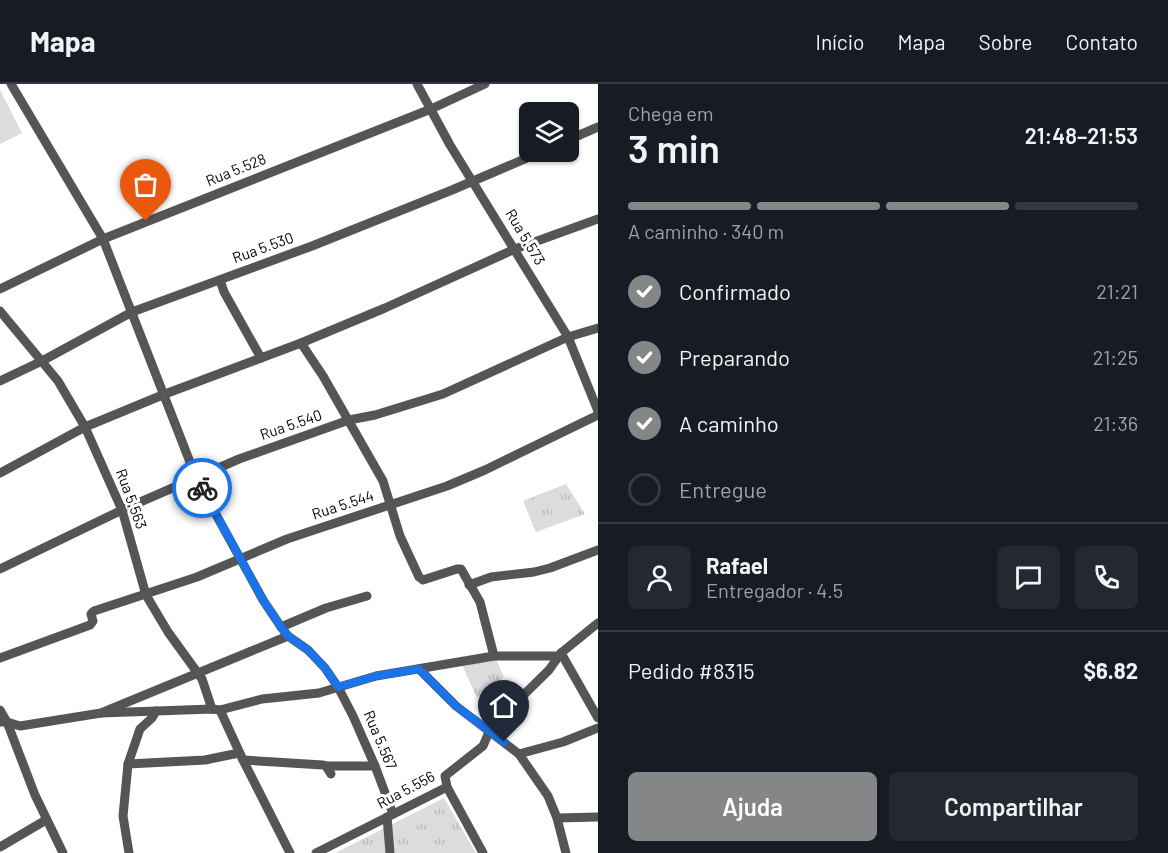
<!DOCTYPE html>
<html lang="pt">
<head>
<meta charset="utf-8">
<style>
  body { margin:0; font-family:Barlow,sans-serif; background:#242831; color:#f1f3f6; height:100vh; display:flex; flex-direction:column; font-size:22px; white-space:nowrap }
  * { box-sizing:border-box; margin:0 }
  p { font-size:20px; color:#9ea1a6 }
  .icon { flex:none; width:33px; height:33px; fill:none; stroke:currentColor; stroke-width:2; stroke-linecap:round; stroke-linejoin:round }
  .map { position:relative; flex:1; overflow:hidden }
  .panel { display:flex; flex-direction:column; background:#171b24; width:570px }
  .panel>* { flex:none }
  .buttons { position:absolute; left:519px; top:18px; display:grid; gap:12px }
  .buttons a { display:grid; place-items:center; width:60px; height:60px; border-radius:9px; background:#171b24; box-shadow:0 2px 4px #0004; font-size:30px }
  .pin { position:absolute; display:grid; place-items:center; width:51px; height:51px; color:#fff; margin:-62px -26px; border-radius:50% 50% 50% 0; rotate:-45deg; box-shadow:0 0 6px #0007 }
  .pin .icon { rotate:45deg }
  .courier { position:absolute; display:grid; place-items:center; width:60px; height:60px; margin:-30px; border:4px solid #1a73e8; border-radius:50%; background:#fff; color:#222; box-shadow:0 2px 8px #0007 }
  .headline em { font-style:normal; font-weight:600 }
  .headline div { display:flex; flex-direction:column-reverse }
  .headline { display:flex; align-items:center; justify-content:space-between; height:102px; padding:0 30px }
  h1 { font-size:39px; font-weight:600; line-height:45px }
  .bar { display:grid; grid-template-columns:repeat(4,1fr); gap:9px 6px; align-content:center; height:72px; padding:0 30px }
  .bar i { height:8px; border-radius:4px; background:#363941 }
  .bar .selected { background:#858687 }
  .bar p { grid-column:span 4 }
  .line { display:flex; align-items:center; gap:15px; padding:0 30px; border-top:2px solid #363941 }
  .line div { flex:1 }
  .round { display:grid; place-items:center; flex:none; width:63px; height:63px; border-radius:9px; background:#242831 }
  ol { padding:0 30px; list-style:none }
  li { display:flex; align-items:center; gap:18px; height:66px }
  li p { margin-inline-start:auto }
  li .icon { padding:6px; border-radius:50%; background:#858687; color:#fff; stroke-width:4 }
  li:last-child { color:#9ea1a6 }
  li i { width:33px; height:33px; border:3px solid #363941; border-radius:50% }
  .button { display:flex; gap:12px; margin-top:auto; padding:12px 30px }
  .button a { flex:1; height:69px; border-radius:9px; background:#858687; color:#fff; font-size:24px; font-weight:600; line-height:69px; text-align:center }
  .button a+a { background:#242831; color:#f1f3f6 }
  header { display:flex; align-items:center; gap:36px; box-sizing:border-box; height:84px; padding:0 30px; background:#171b24; border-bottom:2px solid #363941 }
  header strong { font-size:28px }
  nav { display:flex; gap:33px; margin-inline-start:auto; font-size:21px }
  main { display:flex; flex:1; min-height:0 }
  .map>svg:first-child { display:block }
  .grass { fill:url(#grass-tufts) }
  .pitch { fill:#dcdcdc }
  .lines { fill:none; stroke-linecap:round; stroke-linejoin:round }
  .minor { stroke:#555; stroke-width:9 }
  .done { stroke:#595959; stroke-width:6; stroke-dasharray:0 10.8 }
  .route { stroke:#1a73e8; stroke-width:8 }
  .labels { text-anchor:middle; stroke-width:6; stroke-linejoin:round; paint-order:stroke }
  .street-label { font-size:15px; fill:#000; stroke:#fff }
</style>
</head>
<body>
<header>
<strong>Mapa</strong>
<nav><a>Início</a><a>Mapa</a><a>Sobre</a><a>Contato</a></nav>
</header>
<main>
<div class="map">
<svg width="598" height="769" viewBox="0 0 598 769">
  <defs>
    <pattern id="grass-tufts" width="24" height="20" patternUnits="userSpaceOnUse" patternTransform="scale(1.5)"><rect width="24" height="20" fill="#dcdcdc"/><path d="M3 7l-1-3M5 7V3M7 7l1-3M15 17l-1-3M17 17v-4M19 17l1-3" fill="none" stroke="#bbb"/></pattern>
  </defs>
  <rect width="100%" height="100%" fill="#fff"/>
  <g class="grass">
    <path d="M 566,400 L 585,430 L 536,448 L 523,417 Z"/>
    <path d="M 496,575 L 504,593 L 477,614 L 462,581 Z"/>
    <path d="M 444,714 L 476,769 L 335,769 Z"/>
  </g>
  <path class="pitch" d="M 0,6 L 22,49 L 0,60 Z"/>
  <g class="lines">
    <g class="minor">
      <path d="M 11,0 L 103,155 L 197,396 L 263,516 L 281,543 L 288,552 L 308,566 L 325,584 L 338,603 L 353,632 L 375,682 L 393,730"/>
      <path d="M 417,0 L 450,61 L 568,253 L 598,327"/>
      <path d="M 568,56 L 598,43"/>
      <path d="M 220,196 L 224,208 L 261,274"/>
      <path d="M 0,205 L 103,155 L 431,25 L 485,0"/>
      <path d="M 0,227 L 58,297 L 85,343 L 122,426 L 146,511 L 168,548 L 202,595 L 212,625"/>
      <path d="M 301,259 L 323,292 L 383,397 L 400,452 L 419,493 L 423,496 L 457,485 L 461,485 L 480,518 L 494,572"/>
      <path d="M 0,297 L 42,277 L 132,228 L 312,162 L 452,106 L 541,68"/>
      <path d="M 0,389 L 85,343 L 165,310 L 301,259 L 385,224 L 515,165 L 598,135"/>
      <path d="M 0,485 L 122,426 L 239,375 L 349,336 L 375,331 L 443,310 L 568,253 L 598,244"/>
      <path d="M 469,501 L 491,493 L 534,488 L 550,484 L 598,466"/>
      <path d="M 281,543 L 326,524 L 367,512"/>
      <path d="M 561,569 L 598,634"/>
      <path d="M 561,569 L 598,539"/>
      <path d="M 0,574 L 90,541 L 93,537 L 91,530 L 94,527 L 197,493 L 287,455 L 447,402 L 485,386 L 598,331"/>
      <path d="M 419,585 L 456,622 L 519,670 L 548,712 L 557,734 L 566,769"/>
      <path d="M 0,626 L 7,638 L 35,711 L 63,769"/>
      <path d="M 220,626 L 243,676 L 290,769"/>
      <path d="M 101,629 L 212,625 L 220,626 L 262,615 L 319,609 L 376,592 L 494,572 L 561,572"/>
      <path d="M 0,638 L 7,638 L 20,642 L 101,629 L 288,552"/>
      <path d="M 519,670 L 563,658 L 598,644"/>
      <path d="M 243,676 L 323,681 L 326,682 L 331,690"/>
      <path d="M 128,680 L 205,676 L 239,669"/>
      <path d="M 326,682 L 375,682"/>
      <path d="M 387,733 L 390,769"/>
      <path d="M 557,734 L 598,733"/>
      <path d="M 0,763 L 46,736"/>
      <path d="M 129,769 L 123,732 L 128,680 L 140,645 L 152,634 L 156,627"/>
      <path d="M 316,769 L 447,703"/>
      <path d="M 483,769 L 447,703 L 445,692 L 483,662 L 489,648 L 496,638 L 549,586 L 561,569"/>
    </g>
  </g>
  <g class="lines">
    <path class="done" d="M 146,137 L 103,155 L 195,393 L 202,404"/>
    <path class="route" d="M 202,404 L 263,516 L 281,543 L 288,552 L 308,566 L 325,584 L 338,603 L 376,592 L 419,585 L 456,622 L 504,658"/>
  </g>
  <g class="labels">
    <g class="street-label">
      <text transform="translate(236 86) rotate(-22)" y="5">Rua 5.528</text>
      <text transform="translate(525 153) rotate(59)" y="5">Rua 5.573</text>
      <text transform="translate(263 164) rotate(-20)" y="5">Rua 5.530</text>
      <text transform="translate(291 341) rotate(-19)" y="5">Rua 5.540</text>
      <text transform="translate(131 415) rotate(70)" y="5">Rua 5.563</text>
      <text transform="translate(343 421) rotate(-18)" y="5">Rua 5.544</text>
      <text transform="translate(380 656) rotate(67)" y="5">Rua 5.567</text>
      <text transform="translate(406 706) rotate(-28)" y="5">Rua 5.556</text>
    </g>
  </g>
</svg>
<div class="buttons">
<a><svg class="icon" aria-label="layers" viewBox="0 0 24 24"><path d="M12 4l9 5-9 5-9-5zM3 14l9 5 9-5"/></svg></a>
</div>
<div class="pin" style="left:146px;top:137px;background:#ea580c"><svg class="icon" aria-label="bag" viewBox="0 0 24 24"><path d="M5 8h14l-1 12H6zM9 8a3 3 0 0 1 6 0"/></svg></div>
<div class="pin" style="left:504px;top:658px;background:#1f2937"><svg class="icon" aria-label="home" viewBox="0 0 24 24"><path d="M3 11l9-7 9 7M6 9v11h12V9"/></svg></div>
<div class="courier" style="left:202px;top:404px"><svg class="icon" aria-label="bike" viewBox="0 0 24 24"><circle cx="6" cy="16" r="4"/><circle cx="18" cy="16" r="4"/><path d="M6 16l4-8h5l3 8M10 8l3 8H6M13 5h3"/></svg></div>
</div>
<section class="panel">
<div class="headline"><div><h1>3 min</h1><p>Chega em</p></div><em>21:48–21:53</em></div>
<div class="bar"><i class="selected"></i><i class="selected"></i><i class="selected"></i><i></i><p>A caminho · 340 m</p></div>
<ol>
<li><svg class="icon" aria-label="check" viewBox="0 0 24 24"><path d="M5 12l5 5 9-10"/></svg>Confirmado<p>21:21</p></li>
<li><svg class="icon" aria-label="check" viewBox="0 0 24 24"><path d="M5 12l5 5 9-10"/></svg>Preparando<p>21:25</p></li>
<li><svg class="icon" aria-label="check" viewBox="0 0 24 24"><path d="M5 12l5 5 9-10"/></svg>A caminho<p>21:36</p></li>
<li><i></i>Entregue</li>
</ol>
<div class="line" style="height:108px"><a class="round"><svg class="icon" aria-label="person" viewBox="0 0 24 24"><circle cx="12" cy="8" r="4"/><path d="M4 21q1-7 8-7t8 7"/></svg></a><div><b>Rafael</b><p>Entregador · 4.5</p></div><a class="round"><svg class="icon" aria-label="chat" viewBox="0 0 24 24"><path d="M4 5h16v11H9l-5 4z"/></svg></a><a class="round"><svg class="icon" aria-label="phone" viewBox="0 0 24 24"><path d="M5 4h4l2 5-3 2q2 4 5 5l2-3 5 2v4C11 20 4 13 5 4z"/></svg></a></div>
<div class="line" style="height:78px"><div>Pedido #8315</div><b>$6.82</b></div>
<div class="button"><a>Ajuda</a><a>Compartilhar</a></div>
</section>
</main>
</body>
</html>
